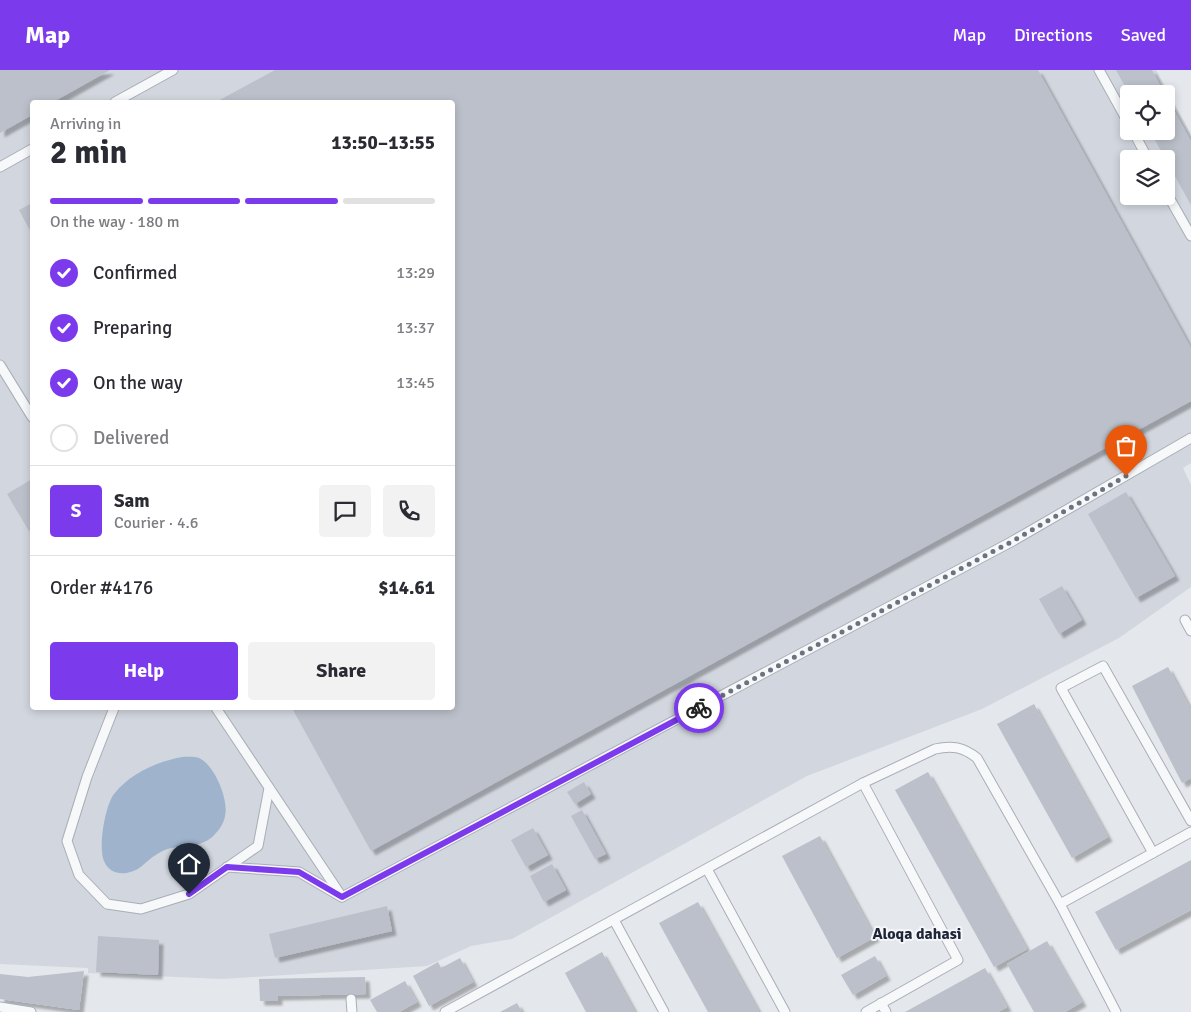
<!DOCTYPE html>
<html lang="en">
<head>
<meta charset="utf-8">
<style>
  body { margin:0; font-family:Signika,sans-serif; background:#f2f2f3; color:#2b2b33; height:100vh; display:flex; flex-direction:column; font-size:19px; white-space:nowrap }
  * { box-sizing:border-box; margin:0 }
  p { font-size:16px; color:#7c7c81 }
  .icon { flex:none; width:28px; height:28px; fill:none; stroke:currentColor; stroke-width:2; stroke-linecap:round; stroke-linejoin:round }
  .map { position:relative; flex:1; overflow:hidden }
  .details { position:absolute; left:30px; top:30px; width:425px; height:610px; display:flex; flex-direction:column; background:#fff; border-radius:5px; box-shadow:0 2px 8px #0003 }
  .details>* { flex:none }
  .fabs { position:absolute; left:1120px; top:15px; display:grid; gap:10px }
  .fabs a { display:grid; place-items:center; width:55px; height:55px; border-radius:5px; background:#fff; box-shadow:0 2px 8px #0003; font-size:25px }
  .pin { position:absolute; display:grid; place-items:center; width:42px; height:42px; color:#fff; margin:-51px -21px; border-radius:50% 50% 50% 0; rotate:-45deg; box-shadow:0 0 5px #0007 }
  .pin .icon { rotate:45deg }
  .courier { position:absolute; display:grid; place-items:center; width:50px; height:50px; margin:-25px; border:4px solid #7c3aed; border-radius:50%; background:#fff; color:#222; box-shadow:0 1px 6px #0007 }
  .overview em { font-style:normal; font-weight:700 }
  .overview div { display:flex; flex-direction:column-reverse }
  .overview { display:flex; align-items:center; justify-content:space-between; height:85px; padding:0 20px }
  h1 { font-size:32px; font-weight:700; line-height:38px }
  .bar { display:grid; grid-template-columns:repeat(4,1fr); gap:8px 5px; align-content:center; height:60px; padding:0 20px }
  .bar i { height:6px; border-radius:4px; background:#e1e1e2 }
  .bar .on { background:#7c3aed }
  .bar p { grid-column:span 4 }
  .line { display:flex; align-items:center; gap:12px; padding:0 20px; border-top:1px solid #e1e1e2 }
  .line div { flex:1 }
  .round { display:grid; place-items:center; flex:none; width:52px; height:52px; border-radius:5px; background:#f2f2f3 }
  ol { padding:0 20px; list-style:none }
  li { display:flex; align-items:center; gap:15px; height:55px }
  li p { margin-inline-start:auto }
  li .icon { padding:5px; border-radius:50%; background:#7c3aed; color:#fff; stroke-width:4 }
  li:last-child { color:#7c7c81 }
  li i { width:28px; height:28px; border:2px solid #e1e1e2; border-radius:50% }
  .button { display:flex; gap:10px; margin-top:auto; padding:10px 20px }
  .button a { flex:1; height:58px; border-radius:5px; background:#7c3aed; color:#fff; font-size:20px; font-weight:700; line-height:58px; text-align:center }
  .button a+a { background:#f2f2f3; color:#2b2b33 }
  header { display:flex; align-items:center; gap:30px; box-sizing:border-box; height:70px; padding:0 25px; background:#7c3aed; color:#fff }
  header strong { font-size:24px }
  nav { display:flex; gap:28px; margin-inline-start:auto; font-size:18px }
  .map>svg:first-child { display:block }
  .built { fill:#d2d6de; fill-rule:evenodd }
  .water { fill:#9fb4cc }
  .building { fill:#bbc0ca; filter:url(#shadow) }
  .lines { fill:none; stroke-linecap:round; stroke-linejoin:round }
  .service-casing { stroke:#a9aeb7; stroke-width:11 }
  .service { stroke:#f7f8fa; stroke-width:9 }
  .done { stroke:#6c737f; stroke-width:5; stroke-dasharray:0 9 }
  .route { stroke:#7c3aed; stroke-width:6 }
  .labels { text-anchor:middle; stroke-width:4; stroke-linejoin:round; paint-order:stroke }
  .neighbourhood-label { font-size:16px; font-weight:bold; fill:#1d2536; stroke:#f4f6f9 }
</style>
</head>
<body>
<header>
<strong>Map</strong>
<nav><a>Map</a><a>Directions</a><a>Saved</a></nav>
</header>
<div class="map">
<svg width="1191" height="942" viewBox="0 0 1191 942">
  <defs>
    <filter id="shadow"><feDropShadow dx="4.5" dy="4.5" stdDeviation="1" flood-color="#0004"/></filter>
  </defs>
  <rect width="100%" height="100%" fill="#e4e7ec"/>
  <path class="built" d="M 0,0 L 1156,0 L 1191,64 L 1191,393 L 1183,398 L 1191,415 L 1191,517 L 1119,568 L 982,639 L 807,706 L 512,869 L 471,876 L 427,896 L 222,909 L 88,903 L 88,898 L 0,894 ZM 1129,24 L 1166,24 L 1166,61 L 1129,61 ZM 32,32 L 452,32 L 452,638 L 32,638 ZM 1129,89 L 1166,89 L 1166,126 L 1129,126 Z"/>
  <path class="water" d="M 182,687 C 188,687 196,686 201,689 C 215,697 229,730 225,746 C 224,754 217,763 211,768 C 199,777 185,776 171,778 C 159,781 151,788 142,796 C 131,805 111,808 104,791 C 98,777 105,736 114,724 C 131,703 156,692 182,687 Z"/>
  <g class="building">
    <path d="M 0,0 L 110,0 L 53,32 L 32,32 L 32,45 L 0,63 Z"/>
    <path d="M 275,0 L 1038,0 L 1191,278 L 1191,331 L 371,781 L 292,638 L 452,638 L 452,32 L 216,32 Z"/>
    <path d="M 1116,0 L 1152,0 L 1165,24 L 1129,24 Z"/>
    <path d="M 1166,26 L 1191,71 L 1191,135 L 1150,61 L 1166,61 Z"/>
    <path d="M 32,133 L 32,164 L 19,140 Z"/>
    <path d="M 32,409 L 32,459 L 29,461 L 7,424 Z"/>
    <path d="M 1126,422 L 1175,506 L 1136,528 L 1088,444 Z"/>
    <path d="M 1062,516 L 1082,550 L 1059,564 L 1039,529 Z"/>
    <path d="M 1168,597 L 1191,640 L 1191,708 L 1182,713 L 1132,616 Z"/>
    <path d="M 1034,634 L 1108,767 L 1072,788 L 997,654 Z"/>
    <path d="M 928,702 L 1027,879 L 994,897 L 895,720 Z"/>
    <path d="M 584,712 L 591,724 L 575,734 L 567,722 Z"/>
    <path d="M 582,740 L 606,784 L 595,789 L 571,746 Z"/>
    <path d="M 533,758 L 548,785 L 526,797 L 511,770 Z"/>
    <path d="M 820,766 L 875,867 L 837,888 L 782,786 Z"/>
    <path d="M 1191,790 L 1191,840 L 1116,880 L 1095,842 Z"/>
    <path d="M 552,794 L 566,820 L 544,832 L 530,806 Z"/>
    <path d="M 698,832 L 759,942 L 708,942 L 659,853 Z"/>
    <path d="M 387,836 L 392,861 L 275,888 L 269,864 Z"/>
    <path d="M 98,866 L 159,870 L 158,905 L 96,902 Z"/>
    <path d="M 1047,871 L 1082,932 L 1065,942 L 1034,942 L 1007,894 Z"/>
    <path d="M 602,882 L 635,942 L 586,942 L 565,903 Z"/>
    <path d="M 875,886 L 886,906 L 853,925 L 841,905 Z"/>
    <path d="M 460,888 L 473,912 L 429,936 L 413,906 L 438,892 L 441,898 Z"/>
    <path d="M 985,898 L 1007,937 L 998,942 L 905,942 Z"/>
    <path d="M 84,901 L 79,940 L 0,929 L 0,904 L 28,907 Z"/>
    <path d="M 365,907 L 366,924 L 278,926 L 278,931 L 260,931 L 259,909 Z"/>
    <path d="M 405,911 L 417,932 L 399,942 L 377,942 L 370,930 Z"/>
    <path d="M 517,933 L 522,942 L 500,942 Z"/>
  </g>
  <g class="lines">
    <defs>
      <g id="service">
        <path d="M 1099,0 L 1129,54"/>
        <path d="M 115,32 L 173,0"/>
        <path d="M 1133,61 L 1148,89"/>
        <path d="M 0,97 L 32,79"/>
        <path d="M 1166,122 L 1191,166"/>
        <path d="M 0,295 L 32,347"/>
        <path d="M 1185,550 L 1191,561"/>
        <path d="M 114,638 L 87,707 L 67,771 L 79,805 L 107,834 L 141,839 L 189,824 L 258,776 L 269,718"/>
        <path d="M 216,638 L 342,827"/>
        <path d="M 863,713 L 958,890 L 866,942"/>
        <path d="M 1153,783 L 1061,618 L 1103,596 L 1191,751"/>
        <path d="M 227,797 L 299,802 L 340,826"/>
        <path d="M 707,799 L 785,942"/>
        <path d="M 342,827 L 1011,472 L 1191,368"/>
        <path d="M 614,850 L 664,942"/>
        <path d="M 351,929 L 352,942"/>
        <path d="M 881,933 L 886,942"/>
        <path d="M 0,937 L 31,942"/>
        <path d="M 445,942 L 863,713 L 935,679 C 952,675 963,677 977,688 L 1060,834"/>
        <path d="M 1116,942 L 1060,834 L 1191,762"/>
      </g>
    </defs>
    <use href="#service" class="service-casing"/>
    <use href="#service" class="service"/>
  </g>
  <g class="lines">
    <path class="done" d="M 699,638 L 1011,472 L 1126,406"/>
    <path class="route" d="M 189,824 L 227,797 L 299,802 L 342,827 L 699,638"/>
  </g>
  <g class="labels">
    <g class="neighbourhood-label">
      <text x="917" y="869">Aloqa dahasi</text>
    </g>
  </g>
</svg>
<div class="fabs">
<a><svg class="icon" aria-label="locate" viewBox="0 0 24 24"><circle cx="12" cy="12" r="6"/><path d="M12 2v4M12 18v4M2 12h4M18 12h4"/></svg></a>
<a><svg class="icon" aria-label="layers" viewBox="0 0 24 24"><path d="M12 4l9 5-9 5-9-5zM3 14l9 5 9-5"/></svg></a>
</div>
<div class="pin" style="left:1126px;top:406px;background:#ea580c"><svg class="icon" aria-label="bag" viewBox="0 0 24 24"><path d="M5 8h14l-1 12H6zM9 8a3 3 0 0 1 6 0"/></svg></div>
<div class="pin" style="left:189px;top:824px;background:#1f2937"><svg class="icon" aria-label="home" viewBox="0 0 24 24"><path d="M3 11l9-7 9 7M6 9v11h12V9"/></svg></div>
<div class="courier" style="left:699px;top:638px"><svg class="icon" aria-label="bike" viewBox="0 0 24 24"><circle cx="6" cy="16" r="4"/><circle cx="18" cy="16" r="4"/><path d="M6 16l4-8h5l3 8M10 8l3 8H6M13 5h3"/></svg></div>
<section class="details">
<div class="overview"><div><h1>2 min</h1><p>Arriving in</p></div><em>13:50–13:55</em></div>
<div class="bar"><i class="on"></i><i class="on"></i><i class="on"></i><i></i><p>On the way · 180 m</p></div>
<ol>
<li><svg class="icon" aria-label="check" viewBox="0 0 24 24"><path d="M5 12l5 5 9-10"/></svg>Confirmed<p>13:29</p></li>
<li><svg class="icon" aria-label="check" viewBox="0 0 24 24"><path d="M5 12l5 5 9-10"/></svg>Preparing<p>13:37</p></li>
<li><svg class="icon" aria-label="check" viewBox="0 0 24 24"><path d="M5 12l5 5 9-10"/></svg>On the way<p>13:45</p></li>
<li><i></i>Delivered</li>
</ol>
<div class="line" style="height:90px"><b class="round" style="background:#7c3aed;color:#fff">S</b><div><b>Sam</b><p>Courier · 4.6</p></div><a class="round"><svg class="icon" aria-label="chat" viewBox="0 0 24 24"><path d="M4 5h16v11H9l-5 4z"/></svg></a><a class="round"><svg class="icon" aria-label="phone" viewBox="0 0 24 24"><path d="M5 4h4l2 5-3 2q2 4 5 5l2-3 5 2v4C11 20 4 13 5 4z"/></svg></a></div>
<div class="line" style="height:65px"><div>Order #4176</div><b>$14.61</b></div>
<div class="button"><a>Help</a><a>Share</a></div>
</section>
</div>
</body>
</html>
